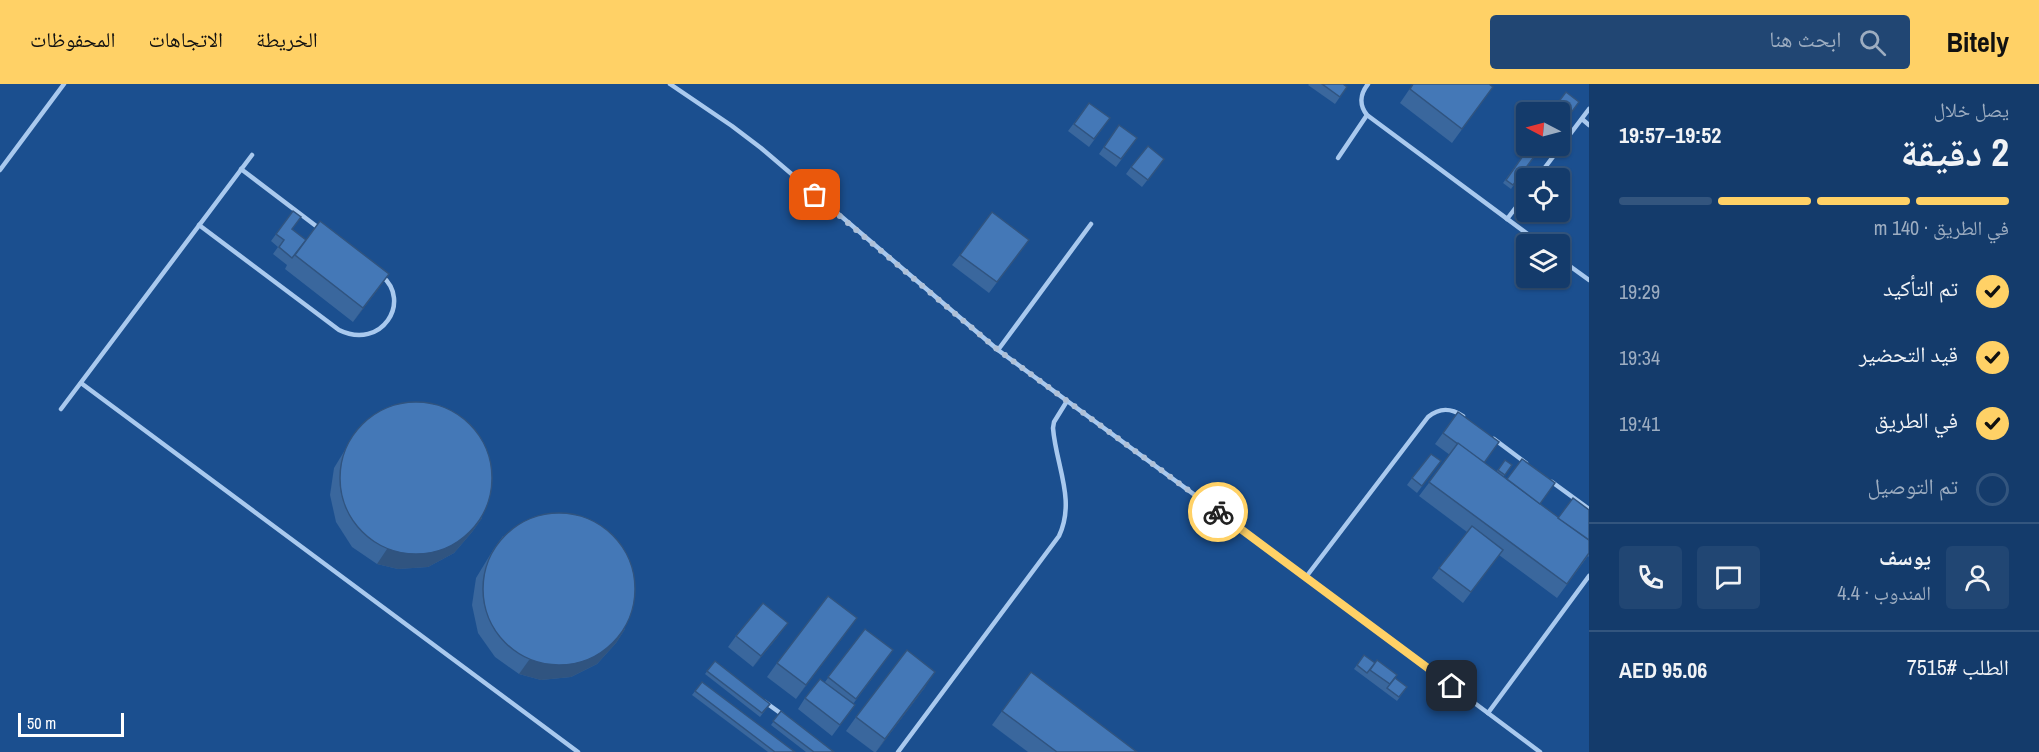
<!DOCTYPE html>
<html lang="ar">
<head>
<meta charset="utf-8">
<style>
  body { margin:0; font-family:"Archivo Narrow","Noto Naskh Arabic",sans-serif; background:#214673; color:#f1f3f6; direction:rtl; height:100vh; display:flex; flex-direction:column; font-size:22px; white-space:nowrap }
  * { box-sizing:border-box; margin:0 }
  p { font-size:20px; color:#9dadc1 }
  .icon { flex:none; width:33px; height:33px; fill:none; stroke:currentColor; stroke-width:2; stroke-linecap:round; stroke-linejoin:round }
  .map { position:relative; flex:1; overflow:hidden; direction:ltr }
  .drawer { display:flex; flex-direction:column; background:#143b6b; width:450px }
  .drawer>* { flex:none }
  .needle { width:39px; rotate:276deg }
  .controls { position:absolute; left:1516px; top:18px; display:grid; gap:12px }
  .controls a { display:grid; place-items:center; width:54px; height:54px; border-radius:6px; background:#143b6b; box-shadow:0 2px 4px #0004,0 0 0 2px #33557e; font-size:30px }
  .scale { position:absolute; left:18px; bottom:15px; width:106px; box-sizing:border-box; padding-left:6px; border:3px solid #fff; border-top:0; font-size:16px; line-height:21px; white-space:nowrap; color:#fff; -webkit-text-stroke:4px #1b4f8f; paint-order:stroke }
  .pin { position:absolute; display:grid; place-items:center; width:51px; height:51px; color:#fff; margin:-26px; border-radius:12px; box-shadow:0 3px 9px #0006 }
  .courier { position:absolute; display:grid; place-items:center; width:60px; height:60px; margin:-30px; border:4px solid #ffd166; border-radius:50%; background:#fff; color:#222; box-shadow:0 2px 8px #0007 }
  .summary em { font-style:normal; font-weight:700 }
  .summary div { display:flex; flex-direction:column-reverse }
  .summary { display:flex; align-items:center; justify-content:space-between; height:102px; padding:0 30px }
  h1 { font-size:39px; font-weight:700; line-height:45px }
  .bar { display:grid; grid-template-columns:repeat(4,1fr); gap:9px 6px; align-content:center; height:72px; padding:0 30px }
  .bar i { height:8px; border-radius:4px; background:#33557e }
  .bar .on { background:#ffd166 }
  .bar p { grid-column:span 4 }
  .line { display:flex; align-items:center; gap:15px; padding:0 30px; border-top:2px solid #33557e }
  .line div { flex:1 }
  .round { display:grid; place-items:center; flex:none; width:63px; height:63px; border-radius:6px; background:#214673 }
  ol { padding:0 30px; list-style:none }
  li { display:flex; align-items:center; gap:18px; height:66px }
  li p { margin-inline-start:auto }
  li .icon { padding:6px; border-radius:50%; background:#ffd166; color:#111; stroke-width:4 }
  li:last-child { color:#9dadc1 }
  li i { width:33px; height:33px; border:3px solid #33557e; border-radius:50% }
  header { display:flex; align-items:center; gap:36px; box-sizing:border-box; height:84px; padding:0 30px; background:#ffd166; color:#111 }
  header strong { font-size:28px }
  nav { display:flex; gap:33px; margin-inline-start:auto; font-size:21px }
  .search { width:420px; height:54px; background:#214673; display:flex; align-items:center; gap:15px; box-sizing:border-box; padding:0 21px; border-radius:6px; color:#9dadc1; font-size:22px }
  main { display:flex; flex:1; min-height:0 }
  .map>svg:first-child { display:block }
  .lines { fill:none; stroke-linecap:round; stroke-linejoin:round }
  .lane { stroke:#a9c9ee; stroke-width:4.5 }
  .wall { fill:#3a679d }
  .shaded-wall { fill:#305480 }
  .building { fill:#4478b7; stroke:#305480; stroke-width:1.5 }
  .done { stroke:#afc1d8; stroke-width:6; stroke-dasharray:0 10.8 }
  .route { stroke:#ffd166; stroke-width:8 }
</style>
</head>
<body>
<header>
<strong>Bitely</strong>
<div class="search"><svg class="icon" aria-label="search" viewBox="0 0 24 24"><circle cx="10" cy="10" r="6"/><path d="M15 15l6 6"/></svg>ابحث هنا</div>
<nav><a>الخريطة</a><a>الاتجاهات</a><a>المحفوظات</a></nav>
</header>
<main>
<section class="drawer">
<div class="summary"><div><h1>2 دقيقة</h1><p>يصل خلال</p></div><em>19:52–19:57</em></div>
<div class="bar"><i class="on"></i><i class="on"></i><i class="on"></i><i></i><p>في الطريق · 140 m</p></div>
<ol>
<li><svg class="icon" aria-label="check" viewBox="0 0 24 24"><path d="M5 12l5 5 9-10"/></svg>تم التأكيد<p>19:29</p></li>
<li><svg class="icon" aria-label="check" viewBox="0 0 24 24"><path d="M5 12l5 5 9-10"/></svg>قيد التحضير<p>19:34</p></li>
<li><svg class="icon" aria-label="check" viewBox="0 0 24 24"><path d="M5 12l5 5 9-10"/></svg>في الطريق<p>19:41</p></li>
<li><i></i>تم التوصيل</li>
</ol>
<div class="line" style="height:108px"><a class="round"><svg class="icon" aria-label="person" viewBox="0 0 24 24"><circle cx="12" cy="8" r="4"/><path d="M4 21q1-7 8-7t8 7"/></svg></a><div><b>يوسف</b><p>المندوب · 4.4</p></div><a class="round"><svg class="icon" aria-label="chat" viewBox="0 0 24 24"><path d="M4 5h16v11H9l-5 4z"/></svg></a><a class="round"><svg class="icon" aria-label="phone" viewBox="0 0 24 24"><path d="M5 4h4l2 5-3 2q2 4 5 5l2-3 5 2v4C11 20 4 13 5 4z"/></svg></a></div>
<div class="line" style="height:78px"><div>الطلب #7515</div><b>AED 95.06</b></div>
</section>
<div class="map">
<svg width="1589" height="668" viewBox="0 0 1589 668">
  <rect width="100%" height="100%" fill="#1b4f8f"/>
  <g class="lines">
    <g class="lane">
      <path d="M 670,0 L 732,42 L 761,64 L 998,266 L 1306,493 L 1540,668"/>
      <path d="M 1368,0 C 1360,10 1359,21 1367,31 L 1541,160"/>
      <path d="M 1582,35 L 1589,41"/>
      <path d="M 1338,74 L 1367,31"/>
      <path d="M 241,85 L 320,145"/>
      <path d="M 0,86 L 64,0"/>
      <path d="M 1537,94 L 1589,25"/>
      <path d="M 1507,135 L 1527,109"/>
      <path d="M 199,141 L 339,246 C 382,267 412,217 382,192"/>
      <path d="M 1560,175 L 1589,196"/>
      <path d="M 998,266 L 1091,140"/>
      <path d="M 81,299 L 578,668"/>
      <path d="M 61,325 L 252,71"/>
      <path d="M 1494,355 L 1526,379"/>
      <path d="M 1552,398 L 1589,425"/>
      <path d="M 1306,493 L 1428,333 C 1440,323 1451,324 1463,332"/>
      <path d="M 765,618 L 783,631"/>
      <path d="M 1488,629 L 1589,492"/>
      <path d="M 898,668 L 1059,452 C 1076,416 1056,382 1053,344 L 1054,338 L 1067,317"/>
    </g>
  </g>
  <g class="wall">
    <path d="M 1309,0 L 1343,0 L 1347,3 L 1335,20 L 1308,1 Z"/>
    <path d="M 1413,0 L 1493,3 L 1452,59 L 1400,19 Z"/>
    <path d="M 1089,19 L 1110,34 L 1089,63 L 1068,47 Z"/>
    <path d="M 1119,41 L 1137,54 L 1116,83 L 1099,70 Z"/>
    <path d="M 1530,62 L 1542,62 L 1511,105 L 1503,99 Z"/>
    <path d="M 1164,75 L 1142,103 L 1126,90 L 1131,83 Z"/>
    <path d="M 293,127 L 292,146 L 306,156 L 379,204 L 353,238 L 285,185 L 287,181 L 273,170 L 278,163 L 271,157 Z"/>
    <path d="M 1029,156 L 989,209 L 952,181 L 960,171 Z"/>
    <path d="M 1458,328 L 1484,379 L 1496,388 L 1505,376 L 1512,381 L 1503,393 L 1558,434 L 1589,426 L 1589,473 L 1588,472 L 1557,514 L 1499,471 L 1463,519 L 1432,494 L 1467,448 L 1419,412 L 1450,371 L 1435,360 Z"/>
    <path d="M 361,342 L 482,434 L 472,448 L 454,469 L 428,483 L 398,485 L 377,480 L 352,463 L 336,438 L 330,411 L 334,384 L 351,356 Z"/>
    <path d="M 1441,377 L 1417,409 L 1407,401 L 1412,394 Z"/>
    <path d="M 503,452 L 625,545 L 616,559 L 597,580 L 571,593 L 541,596 L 519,590 L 495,573 L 478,549 L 472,521 L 476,494 L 493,466 Z"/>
    <path d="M 857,534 L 796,615 L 767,593 L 777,579 Z"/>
    <path d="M 865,545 L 893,566 L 853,620 L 855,621 L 832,652 L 798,625 L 805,614 L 825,598 Z"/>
    <path d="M 780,550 L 753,583 L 728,563 L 736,552 Z"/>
    <path d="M 1364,571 L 1407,603 L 1397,617 L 1354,585 Z"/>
    <path d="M 715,577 L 770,620 L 760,633 L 705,590 Z"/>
    <path d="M 702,598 L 795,668 L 768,668 L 692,611 Z"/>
    <path d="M 926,602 L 876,668 L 874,668 L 846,647 L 856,633 Z"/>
    <path d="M 781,627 L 834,668 L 806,668 L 771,641 Z"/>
    <path d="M 1002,627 L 1137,668 L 1028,668 L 992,641 Z"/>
  </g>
  <g class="shaded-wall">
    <path d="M 389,190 L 379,204 L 353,238 L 363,224 Z"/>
    <path d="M 482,434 L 472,448 L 454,469 L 428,483 L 398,485 L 377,480 L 387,465 Z"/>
    <path d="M 857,534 L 847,548 L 796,615 L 806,601 Z"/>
    <path d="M 788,539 L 780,550 L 753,583 L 761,572 Z"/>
    <path d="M 625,545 L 616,559 L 597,580 L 571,593 L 541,596 L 519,590 L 529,576 Z"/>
    <path d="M 935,588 L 926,602 L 876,668 L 885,655 Z"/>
  </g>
  <g class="building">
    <path d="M 1322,0 L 1343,0 L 1347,3 L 1340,13 Z"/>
    <path d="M 1413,0 L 1489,0 L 1493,3 L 1462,45 L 1410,5 Z"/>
    <path d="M 1566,8 L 1579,18 L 1560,44 L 1560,28 L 1551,28 Z"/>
    <path d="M 1089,19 L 1110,34 L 1094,55 L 1074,40 Z"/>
    <path d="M 1119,41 L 1137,54 L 1121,75 L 1104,63 Z"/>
    <path d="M 1148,62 L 1164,75 L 1148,96 L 1131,83 Z"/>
    <path d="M 1530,62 L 1542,62 L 1513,101 L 1506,96 Z"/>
    <path d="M 293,127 L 301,133 L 292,145 L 306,156 L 292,174 L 279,163 L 284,156 L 276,150 Z"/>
    <path d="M 992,128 L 1029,156 L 997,198 L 960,171 Z"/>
    <path d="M 320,137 L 389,190 L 363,224 L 295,171 Z"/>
    <circle cx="416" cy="394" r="76"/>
    <path d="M 1458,328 L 1499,358 L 1484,379 L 1443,349 Z"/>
    <path d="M 1458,359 L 1589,456 L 1589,469 L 1567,500 L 1429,398 Z"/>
    <path d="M 1431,370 L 1441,377 L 1422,402 L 1412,394 Z"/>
    <path d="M 1522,375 L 1555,399 L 1540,420 L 1507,395 Z"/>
    <path d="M 1505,376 L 1512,381 L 1505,391 L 1498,386 Z"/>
    <path d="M 1573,414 L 1589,426 L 1589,456 L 1558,434 Z"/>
    <circle cx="559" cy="505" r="76"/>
    <path d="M 1472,442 L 1503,466 L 1471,508 L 1439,484 Z"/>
    <path d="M 828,512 L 857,534 L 806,601 L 777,579 Z"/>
    <path d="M 763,519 L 788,539 L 761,572 L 736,552 Z"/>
    <path d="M 865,545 L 893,566 L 856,615 L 828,593 Z"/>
    <path d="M 907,566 L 935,588 L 885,655 L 856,633 Z"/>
    <path d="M 1364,571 L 1375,579 L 1367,589 L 1357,581 Z"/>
    <path d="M 1377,576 L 1397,591 L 1390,600 L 1370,586 Z"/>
    <path d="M 715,577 L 770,620 L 762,629 L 707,587 Z"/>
    <path d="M 1031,588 L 1137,668 L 1057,668 L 1002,627 Z"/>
    <path d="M 1395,594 L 1407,603 L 1399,613 L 1387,604 Z"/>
    <path d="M 820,595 L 855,621 L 840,641 L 805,614 Z"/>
    <path d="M 702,598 L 795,668 L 775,668 L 695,607 Z"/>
    <path d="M 781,627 L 834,668 L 814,668 L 773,637 Z"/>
  </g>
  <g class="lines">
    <path class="done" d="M 815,111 L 998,266 L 1218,428"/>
    <path class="route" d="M 1218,428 L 1452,602"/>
  </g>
</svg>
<div class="controls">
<a><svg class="needle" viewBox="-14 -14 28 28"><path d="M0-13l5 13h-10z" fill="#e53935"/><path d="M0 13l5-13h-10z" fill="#9dadc1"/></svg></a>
<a><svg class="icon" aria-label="locate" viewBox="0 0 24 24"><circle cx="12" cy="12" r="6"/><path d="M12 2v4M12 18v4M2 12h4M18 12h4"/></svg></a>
<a><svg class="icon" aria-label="layers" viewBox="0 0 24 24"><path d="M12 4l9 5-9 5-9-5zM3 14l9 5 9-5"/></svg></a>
</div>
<div class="scale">50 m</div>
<div class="pin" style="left:815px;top:111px;background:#ea580c"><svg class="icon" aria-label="bag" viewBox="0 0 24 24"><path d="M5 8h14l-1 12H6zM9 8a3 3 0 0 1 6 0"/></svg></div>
<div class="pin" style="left:1452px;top:602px;background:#1f2937"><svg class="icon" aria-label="home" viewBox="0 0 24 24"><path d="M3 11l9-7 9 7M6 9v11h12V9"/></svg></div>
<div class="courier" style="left:1218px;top:428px"><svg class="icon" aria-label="bike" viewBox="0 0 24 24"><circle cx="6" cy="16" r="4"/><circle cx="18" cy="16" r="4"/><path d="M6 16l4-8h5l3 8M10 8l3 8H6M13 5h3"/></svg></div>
</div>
</main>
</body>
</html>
